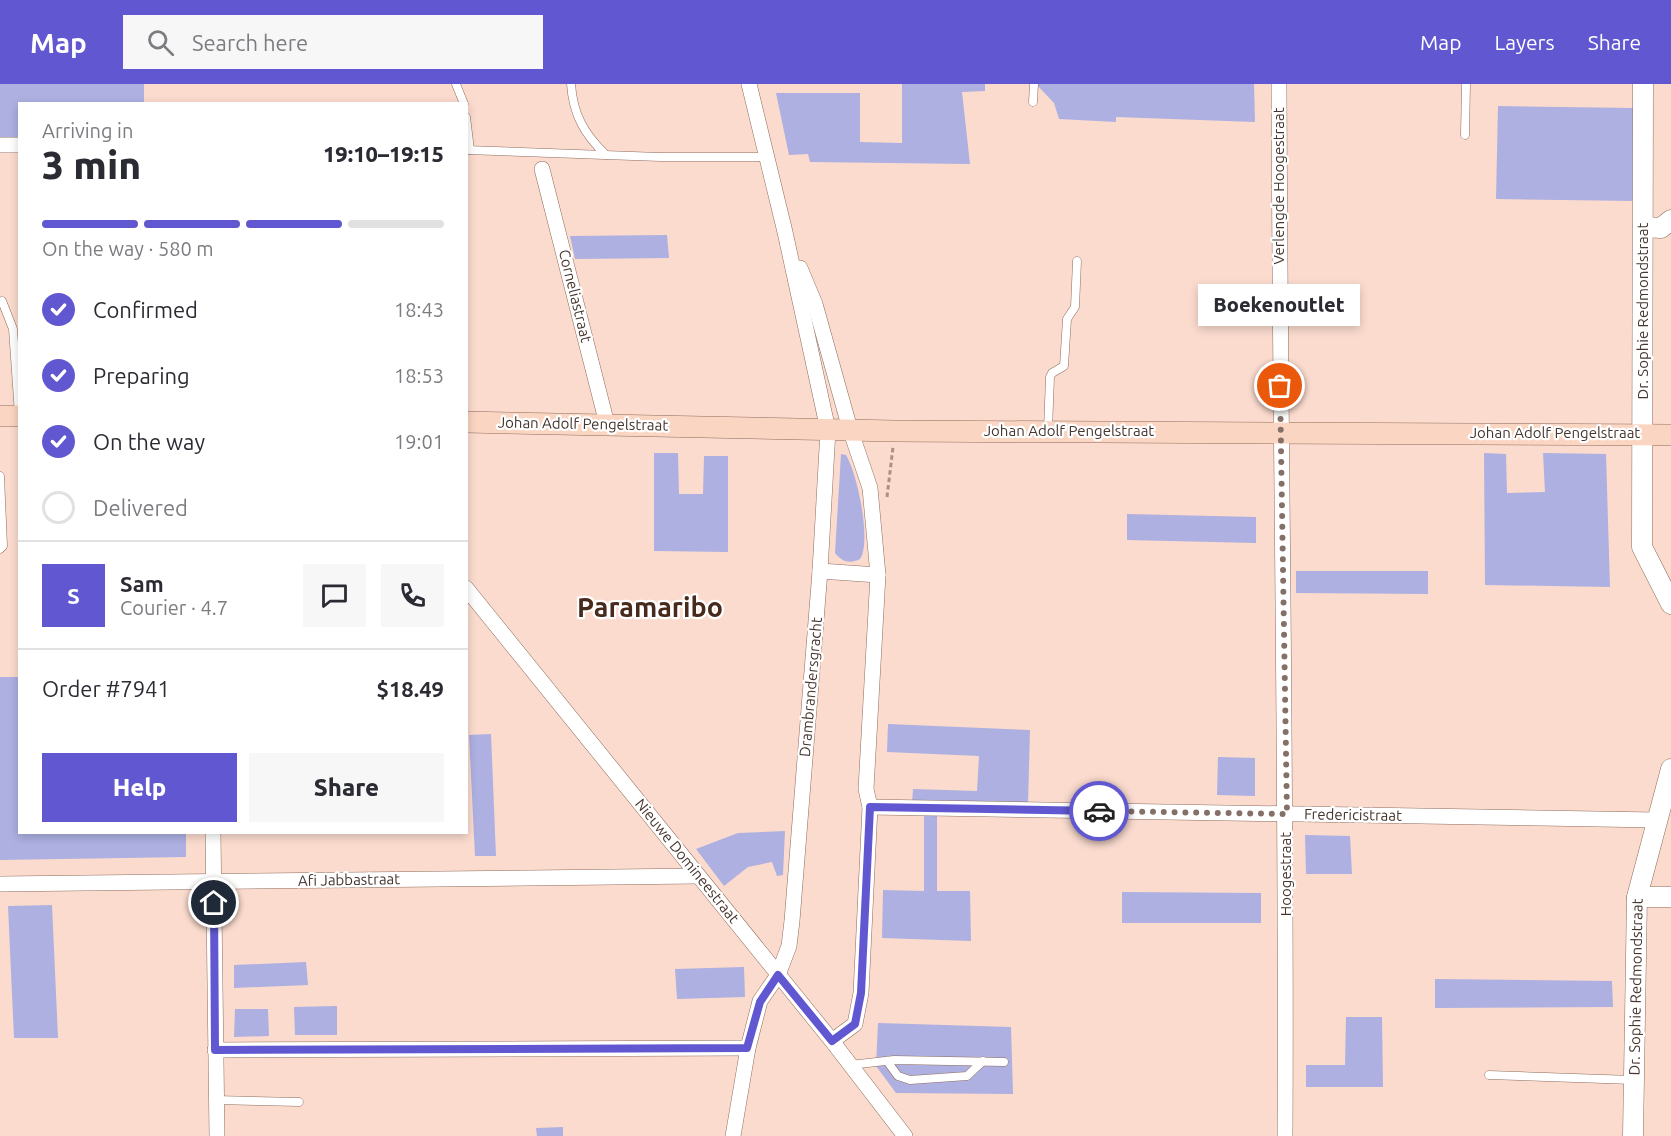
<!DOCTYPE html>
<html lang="en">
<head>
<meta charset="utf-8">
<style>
  body { margin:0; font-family:Ubuntu,sans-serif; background:#f7f7f7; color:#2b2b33; height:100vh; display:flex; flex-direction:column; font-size:22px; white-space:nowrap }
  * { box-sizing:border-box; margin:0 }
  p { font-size:20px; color:#7c7c81 }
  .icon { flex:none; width:33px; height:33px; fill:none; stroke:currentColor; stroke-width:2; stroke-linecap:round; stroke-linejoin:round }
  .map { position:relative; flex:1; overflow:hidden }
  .details { position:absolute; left:18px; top:18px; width:450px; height:732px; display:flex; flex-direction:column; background:#fff; border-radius:0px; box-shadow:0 3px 9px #0003 }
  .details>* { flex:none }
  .pin { position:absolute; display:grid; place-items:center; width:51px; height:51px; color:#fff; margin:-26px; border:3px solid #fff; border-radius:50%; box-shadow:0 2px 6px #0007 }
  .courier { position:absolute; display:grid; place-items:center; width:60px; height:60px; margin:-30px; border:4px solid #6158d1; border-radius:50%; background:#fff; color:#222; box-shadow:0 2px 8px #0007 }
  .bubble { position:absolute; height:42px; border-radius:0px; background:#fff; box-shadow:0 3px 9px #0003; font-size:20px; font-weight:800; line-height:42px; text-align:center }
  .overview em { font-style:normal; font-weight:800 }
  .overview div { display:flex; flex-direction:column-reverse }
  .overview { display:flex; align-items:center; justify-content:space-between; height:102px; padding:0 24px }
  h1 { font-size:39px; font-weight:800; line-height:45px }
  .bar { display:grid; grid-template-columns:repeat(4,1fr); gap:9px 6px; align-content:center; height:72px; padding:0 24px }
  .bar i { height:8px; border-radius:4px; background:#e1e1e2 }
  .bar .selected { background:#6158d1 }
  .bar p { grid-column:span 4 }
  .line { display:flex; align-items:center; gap:15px; padding:0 24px; border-top:2px solid #e1e1e2 }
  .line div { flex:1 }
  .round { display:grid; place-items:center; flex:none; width:63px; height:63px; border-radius:0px; background:#f7f7f7 }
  ol { padding:0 24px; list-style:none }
  li { display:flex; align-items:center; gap:18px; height:66px }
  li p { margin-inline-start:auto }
  li .icon { padding:6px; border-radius:50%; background:#6158d1; color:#fff; stroke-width:4 }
  li:last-child { color:#7c7c81 }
  li i { width:33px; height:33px; border:3px solid #e1e1e2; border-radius:50% }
  .cta { display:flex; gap:12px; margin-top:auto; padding:12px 24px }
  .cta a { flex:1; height:69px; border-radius:0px; background:#6158d1; color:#fff; font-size:24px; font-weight:800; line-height:69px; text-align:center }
  .cta a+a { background:#f7f7f7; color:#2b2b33 }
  header { display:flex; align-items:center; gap:36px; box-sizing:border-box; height:84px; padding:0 30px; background:#6158d1; color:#fff }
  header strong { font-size:28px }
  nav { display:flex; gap:33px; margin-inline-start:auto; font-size:21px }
  .search { width:420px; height:54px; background:#f7f7f7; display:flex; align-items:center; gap:15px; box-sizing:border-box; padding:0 21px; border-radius:0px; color:#7c7c81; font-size:22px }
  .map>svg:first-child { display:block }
  .green { fill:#adb0e1 }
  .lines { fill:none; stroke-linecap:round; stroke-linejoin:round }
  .service-casing { stroke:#8f6d5d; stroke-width:9 }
  .minor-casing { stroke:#8f6d5d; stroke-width:16 }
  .tertiary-casing { stroke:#8f6d5d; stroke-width:21 }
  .secondary-casing { stroke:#8f6d5d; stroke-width:22 }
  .path { stroke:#aa9187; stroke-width:3; stroke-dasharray:4.5 3; stroke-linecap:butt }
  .service { stroke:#fff; stroke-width:8 }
  .minor { stroke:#fff; stroke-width:15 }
  .tertiary { stroke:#fff; stroke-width:20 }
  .secondary { stroke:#fad5c2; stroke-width:21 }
  .done { stroke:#857067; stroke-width:6; stroke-dasharray:0 10.8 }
  .route { stroke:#6158d1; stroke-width:8 }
  .labels { text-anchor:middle; stroke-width:4.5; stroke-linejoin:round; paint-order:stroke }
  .street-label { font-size:15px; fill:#463630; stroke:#fff }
  .town-label { font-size:27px; font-weight:bold; fill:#472a1c; stroke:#fff }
</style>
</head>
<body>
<header>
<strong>Map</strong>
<div class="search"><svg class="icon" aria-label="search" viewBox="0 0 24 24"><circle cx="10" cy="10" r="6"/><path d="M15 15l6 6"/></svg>Search here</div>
<nav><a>Map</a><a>Layers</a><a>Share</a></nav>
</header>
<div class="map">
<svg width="1671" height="1052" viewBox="0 0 1671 1052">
  <rect width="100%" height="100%" fill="#fbdbce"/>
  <g class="green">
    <path d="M 0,0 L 144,0 L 144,19 L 20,20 L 19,55 L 0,55 Z"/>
    <path d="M 902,0 L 985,0 L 985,7 L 962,8 L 970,80 L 810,78 L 808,70 L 789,71 L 776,9 L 860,9 L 860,58 L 902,59 Z"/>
    <path d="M 1036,0 L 1254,0 L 1255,38 L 1116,33 L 1116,38 L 1059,35 L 1054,19 Z"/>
    <path d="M 1498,22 L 1634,24 L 1635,117 L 1496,115 Z"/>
    <path d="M 667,151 L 669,174 L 575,175 L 570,152 Z"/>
    <path d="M 654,369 L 678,369 L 679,410 L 703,410 L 704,372 L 728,372 L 728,468 L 654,467 Z"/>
    <path d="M 1484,369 L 1506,370 L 1507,409 L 1545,408 L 1543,369 L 1606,370 L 1610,503 L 1485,501 Z"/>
    <path d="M 841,370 L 846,371 C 857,389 872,458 860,475 C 850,480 842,478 835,469 Z"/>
    <path d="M 1127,430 L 1256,433 L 1256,459 L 1127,456 Z"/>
    <path d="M 1296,487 L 1428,487 L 1428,510 L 1296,509 Z"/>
    <path d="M 0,593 L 18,593 L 20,748 L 186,749 L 186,773 L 0,776 Z"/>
    <path d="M 888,640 L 1030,646 L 1028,720 L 912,719 L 913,705 L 977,707 L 979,672 L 887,668 Z"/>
    <path d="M 491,650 L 496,772 L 475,772 L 469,651 Z"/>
    <path d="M 1218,673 L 1255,674 L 1255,712 L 1217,711 Z"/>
    <path d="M 924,730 L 937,731 L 937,807 L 970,807 L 971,857 L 882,854 L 883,806 L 924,807 Z"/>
    <path d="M 785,747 L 783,791 L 777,792 L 772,778 L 748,783 L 724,802 L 696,765 L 738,749 Z"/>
    <path d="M 1305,751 L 1350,752 L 1352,790 L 1306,790 Z"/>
    <path d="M 1122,808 L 1261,809 L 1261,839 L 1122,839 Z"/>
    <path d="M 52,821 L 58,954 L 14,954 L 8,822 Z"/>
    <path d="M 306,878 L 308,901 L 234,904 L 234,881 Z"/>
    <path d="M 744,883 L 745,913 L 677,915 L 675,885 Z"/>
    <path d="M 1435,895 L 1612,897 L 1613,923 L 1435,924 Z"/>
    <path d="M 337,922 L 337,951 L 295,951 L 294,923 Z"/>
    <path d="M 235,925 L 268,925 L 269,952 L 234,953 Z"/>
    <path d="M 1346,933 L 1382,933 L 1383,1003 L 1306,1003 L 1306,981 L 1345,981 Z"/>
    <path d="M 878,939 L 1011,943 L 1013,1010 L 896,1009 L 876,982 Z"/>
    <path d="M 563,1043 L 563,1052 L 537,1052 L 536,1044 Z"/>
  </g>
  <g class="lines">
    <defs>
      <g id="service">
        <path d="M 456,0 L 464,20"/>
        <path d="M 571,0 C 573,30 584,50 606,71"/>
        <path d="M 1033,18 L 1034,0"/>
        <path d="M 466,33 L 470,66"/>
        <path d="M 1465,51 L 1466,0"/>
        <path d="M 466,66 L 660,73 L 767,73"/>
        <path d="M 2,217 L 13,245 L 19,330"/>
        <path d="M 1048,346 L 1050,293 L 1052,289 L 1064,282 L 1067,235 L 1075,223 L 1077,177"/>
        <path d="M 0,392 L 3,462 L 0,465"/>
        <path d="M 887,977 L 898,992 L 910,996 L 967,992 L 983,977"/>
        <path d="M 850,981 L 894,976 L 1004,978"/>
        <path d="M 1489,991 L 1633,996"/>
        <path d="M 216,1016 L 299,1018"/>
      </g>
      <g id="minor">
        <path d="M 1279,0 C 1280,351 1287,701 1285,1052"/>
        <path d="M 0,61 L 20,61"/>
        <path d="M 542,85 L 607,340"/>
        <path d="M 800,184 L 815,220 L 850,345 L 870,404 L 878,491 L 866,705 L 870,723 L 861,909 L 855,940 L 832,957"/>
        <path d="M 820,487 L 878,491"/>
        <path d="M 466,504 L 832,957 L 905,1052"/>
        <path d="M 870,723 L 1656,736"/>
        <path d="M 213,748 L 217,1052"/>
        <path d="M 0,800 L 698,792"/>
        <path d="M 215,966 L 748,964"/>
        <path d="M 733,1052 L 748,964 L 760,917 L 778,891 L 789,862 L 792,837 L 820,487 L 828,346 L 785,148 L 749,0"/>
      </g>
      <g id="tertiary">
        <path d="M 1643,0 L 1642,463 L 1671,520"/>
        <path d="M 1643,143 L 1661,144 L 1671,136"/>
        <path d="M 1637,813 L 1671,813"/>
        <path d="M 1633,1052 L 1637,813 L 1671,685"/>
      </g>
      <g id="secondary">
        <path d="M 0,332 L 20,332"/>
        <path d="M 466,338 L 895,347 L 1671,351"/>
      </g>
    </defs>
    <use href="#service" class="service-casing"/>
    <use href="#minor" class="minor-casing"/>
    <use href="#tertiary" class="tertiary-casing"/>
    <use href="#secondary" class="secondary-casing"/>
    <path class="path" d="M 887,413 L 893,363"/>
    <use href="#service" class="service"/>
    <use href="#minor" class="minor"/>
    <use href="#tertiary" class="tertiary"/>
    <use href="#secondary" class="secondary"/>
  </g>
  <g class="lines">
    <path class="done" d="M 1099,727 L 1287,730 L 1280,302"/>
    <path class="route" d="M 214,819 L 215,966 L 747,964 L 760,918 L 778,891 L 832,957 L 855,940 L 861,909 L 870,723 L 1099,727"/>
  </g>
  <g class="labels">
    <g class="street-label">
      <text transform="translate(1279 102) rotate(-90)" y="5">Verlengde Hoogestraat</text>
      <text transform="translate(575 212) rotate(76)" y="5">Corneliastraat</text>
      <text transform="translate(1643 227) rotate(-90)" y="5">Dr. Sophie Redmondstraat</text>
      <text transform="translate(583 340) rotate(1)" y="5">Johan Adolf Pengelstraat</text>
      <text x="1069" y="352">Johan Adolf Pengelstraat</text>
      <text x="1555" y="354">Johan Adolf Pengelstraat</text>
      <text transform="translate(811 603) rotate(-85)" y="5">Drambrandersgracht</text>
      <text transform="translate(1353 731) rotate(1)" y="5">Fredericistraat</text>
      <text transform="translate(687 777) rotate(51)" y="5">Nieuwe Domineestraat</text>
      <text transform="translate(1286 790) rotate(-90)" y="5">Hoogestraat</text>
      <text transform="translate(349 796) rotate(-1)" y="5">Afi Jabbastraat</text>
      <text transform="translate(1636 903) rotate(-89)" y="5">Dr. Sophie Redmondstraat</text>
    </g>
    <g class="town-label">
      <text x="650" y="533">Paramaribo</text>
    </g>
  </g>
</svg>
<div class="pin" style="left:1280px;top:302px;background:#ea580c"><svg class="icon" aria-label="bag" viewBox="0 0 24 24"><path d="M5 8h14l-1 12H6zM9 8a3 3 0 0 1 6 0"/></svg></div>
<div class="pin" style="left:214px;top:819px;background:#1f2937"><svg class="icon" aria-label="home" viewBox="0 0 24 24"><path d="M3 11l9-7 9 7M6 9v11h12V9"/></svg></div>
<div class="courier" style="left:1099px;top:727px"><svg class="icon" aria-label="car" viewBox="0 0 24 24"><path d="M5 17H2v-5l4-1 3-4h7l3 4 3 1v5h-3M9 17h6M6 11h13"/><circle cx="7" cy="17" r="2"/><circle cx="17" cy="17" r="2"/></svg></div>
<div class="bubble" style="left:1198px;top:200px;width:162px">Boekenoutlet</div>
<section class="details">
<div class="overview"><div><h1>3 min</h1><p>Arriving in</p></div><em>19:10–19:15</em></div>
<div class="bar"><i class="selected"></i><i class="selected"></i><i class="selected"></i><i></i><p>On the way · 580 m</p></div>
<ol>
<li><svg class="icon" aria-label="check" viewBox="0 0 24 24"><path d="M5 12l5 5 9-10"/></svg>Confirmed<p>18:43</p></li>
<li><svg class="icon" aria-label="check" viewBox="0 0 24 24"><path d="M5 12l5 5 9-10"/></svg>Preparing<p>18:53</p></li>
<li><svg class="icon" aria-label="check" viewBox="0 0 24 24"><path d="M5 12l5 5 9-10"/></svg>On the way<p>19:01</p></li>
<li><i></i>Delivered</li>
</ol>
<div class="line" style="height:108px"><b class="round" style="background:#6158d1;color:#fff">S</b><div><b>Sam</b><p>Courier · 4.7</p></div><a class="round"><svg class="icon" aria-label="chat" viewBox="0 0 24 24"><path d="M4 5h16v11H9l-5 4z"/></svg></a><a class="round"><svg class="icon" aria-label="phone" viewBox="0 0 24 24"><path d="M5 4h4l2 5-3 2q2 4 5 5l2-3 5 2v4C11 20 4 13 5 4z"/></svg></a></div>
<div class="line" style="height:78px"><div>Order #7941</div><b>$18.49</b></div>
<div class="cta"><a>Help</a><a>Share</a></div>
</section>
</div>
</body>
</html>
